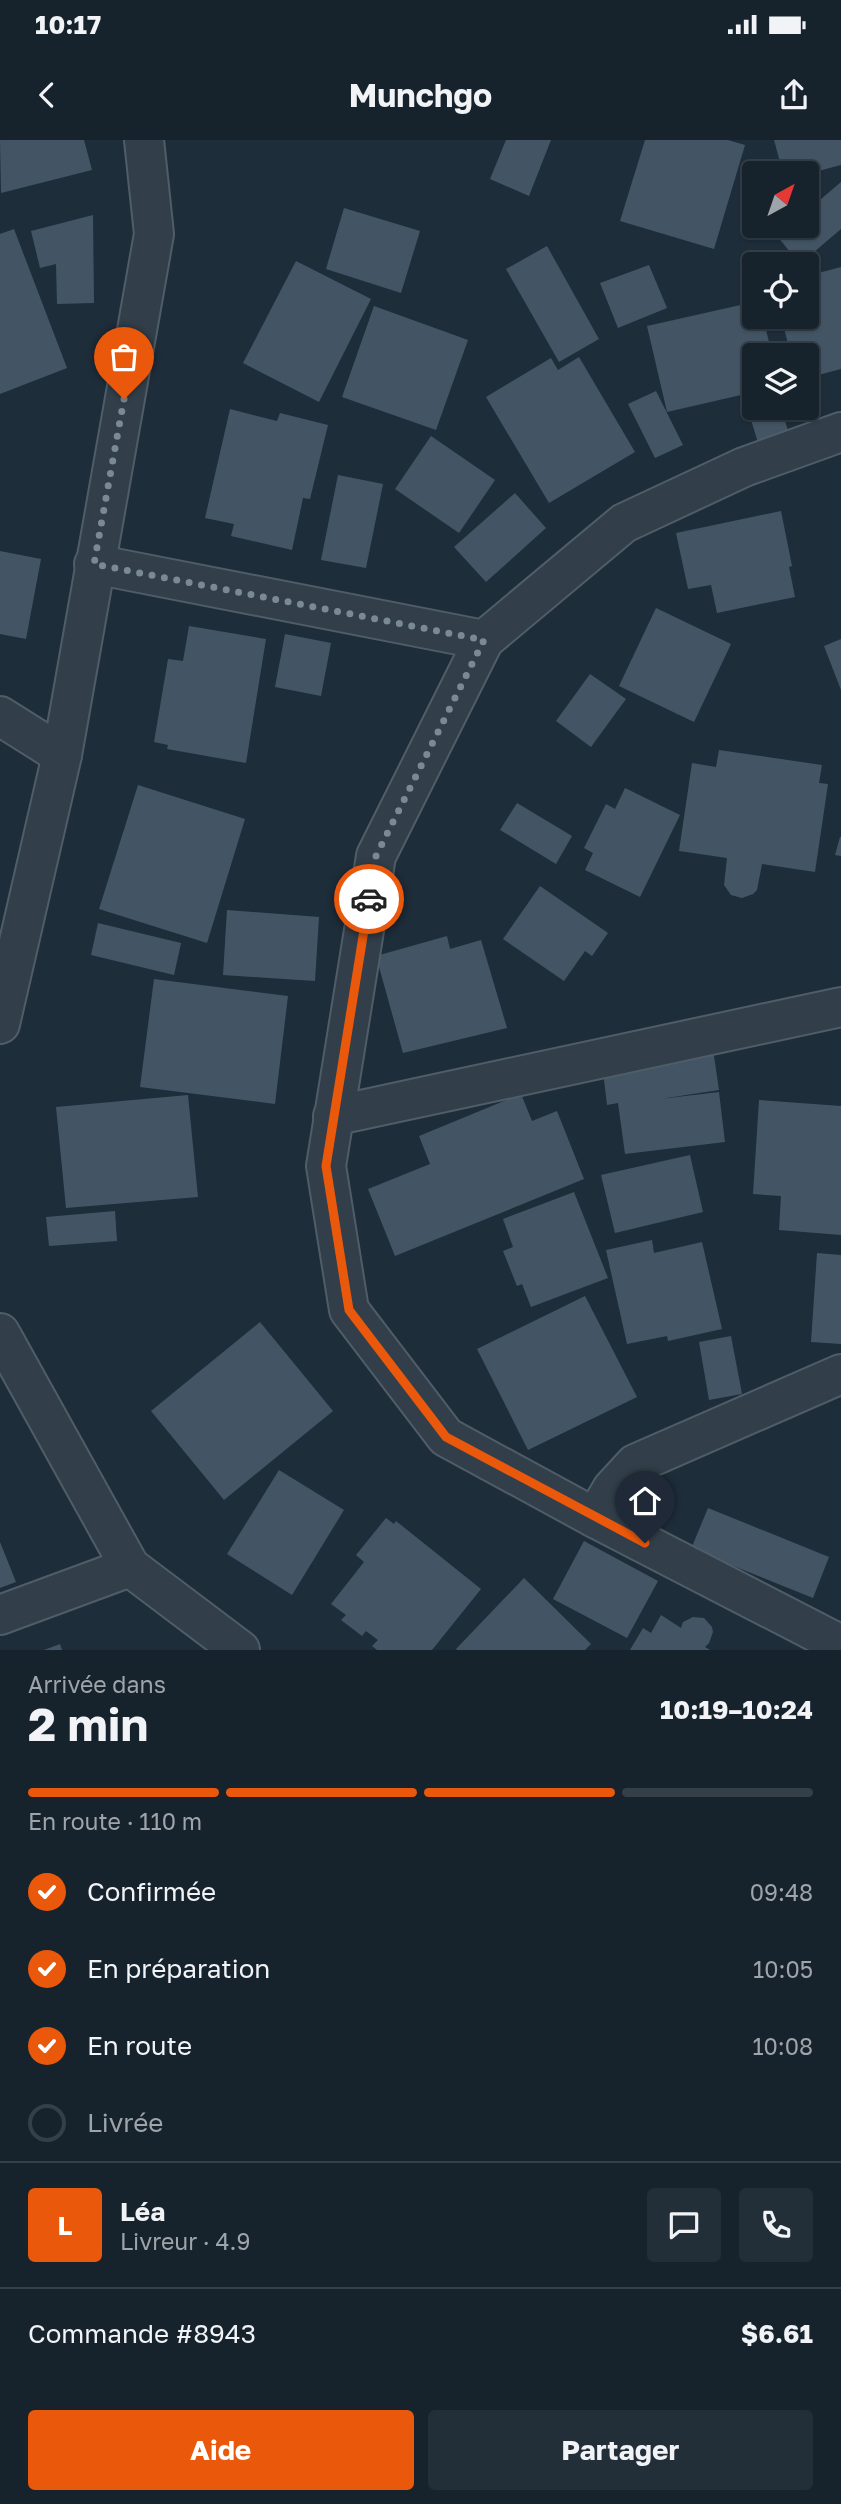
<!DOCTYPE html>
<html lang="fr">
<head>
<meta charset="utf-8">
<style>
  body { margin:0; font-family:"Golos Text",sans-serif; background:#232f38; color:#f1f3f6; height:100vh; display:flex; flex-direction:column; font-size:26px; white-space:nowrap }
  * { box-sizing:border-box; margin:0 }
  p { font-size:23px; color:#9ea4a9 }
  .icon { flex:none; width:38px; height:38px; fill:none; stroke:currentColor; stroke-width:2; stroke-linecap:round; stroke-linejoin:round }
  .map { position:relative; height:1510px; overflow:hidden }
  .details { display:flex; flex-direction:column; background:#16222c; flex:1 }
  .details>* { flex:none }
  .needle { width:46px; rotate:40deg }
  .buttons { position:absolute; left:742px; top:21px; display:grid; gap:14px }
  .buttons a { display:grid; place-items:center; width:77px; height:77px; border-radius:7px; background:#16222c; box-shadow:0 2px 5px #0004,0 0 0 2px #353f48; font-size:35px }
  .pin { position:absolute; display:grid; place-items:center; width:60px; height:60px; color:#fff; margin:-72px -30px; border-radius:50% 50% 50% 0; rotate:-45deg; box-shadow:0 0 7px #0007 }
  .pin .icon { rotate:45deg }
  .courier { position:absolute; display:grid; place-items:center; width:70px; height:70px; margin:-35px; border:5px solid #ea580c; border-radius:50%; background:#fff; color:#222; box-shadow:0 2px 9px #0007 }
  .summary em { font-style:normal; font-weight:700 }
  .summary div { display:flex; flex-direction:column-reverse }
  .summary { display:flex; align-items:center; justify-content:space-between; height:119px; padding:0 28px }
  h1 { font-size:46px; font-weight:700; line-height:52px }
  .bar { display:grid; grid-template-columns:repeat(4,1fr); gap:10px 7px; align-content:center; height:84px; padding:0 28px }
  .bar i { height:9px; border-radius:5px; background:#353f48 }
  .bar .selected { background:#ea580c }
  .bar p { grid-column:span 4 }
  .line { display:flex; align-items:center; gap:18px; padding:0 28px; border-top:2px solid #353f48 }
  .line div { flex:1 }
  .round { display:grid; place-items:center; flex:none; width:74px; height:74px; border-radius:7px; background:#232f38 }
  ol { padding:0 28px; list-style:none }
  li { display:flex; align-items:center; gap:21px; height:77px }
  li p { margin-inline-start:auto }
  li .icon { padding:7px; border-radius:50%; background:#ea580c; color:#fff; stroke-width:4 }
  li:last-child { color:#9ea4a9 }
  li i { width:38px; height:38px; border:4px solid #353f48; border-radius:50% }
  .button { display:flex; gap:14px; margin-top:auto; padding:14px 28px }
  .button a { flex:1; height:80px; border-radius:7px; background:#ea580c; color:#fff; font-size:28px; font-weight:700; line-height:80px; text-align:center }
  .button a+a { background:#232f38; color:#f1f3f6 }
  .status { display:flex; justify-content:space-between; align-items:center; height:49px; padding:0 35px; background:#16222c; direction:ltr }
  .status svg { height:19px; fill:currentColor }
  header { display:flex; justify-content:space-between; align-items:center; height:91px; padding:0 28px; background:#16222c; font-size:32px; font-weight:700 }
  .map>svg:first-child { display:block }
  .building { fill:#435564 }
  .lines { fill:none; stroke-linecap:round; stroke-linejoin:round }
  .minor-casing { stroke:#4f5d68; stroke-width:42 }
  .tertiary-casing { stroke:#4f5d68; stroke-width:42 }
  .minor { stroke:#323f4a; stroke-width:38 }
  .tertiary { stroke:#323f4a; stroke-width:38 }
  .done { stroke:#7a8996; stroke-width:7; stroke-dasharray:0 12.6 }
  .route { stroke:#ea580c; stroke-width:9 }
</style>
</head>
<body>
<div class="status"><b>10:17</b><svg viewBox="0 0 49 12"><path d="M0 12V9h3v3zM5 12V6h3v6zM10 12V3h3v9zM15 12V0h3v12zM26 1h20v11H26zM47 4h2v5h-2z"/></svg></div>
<header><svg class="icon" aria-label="back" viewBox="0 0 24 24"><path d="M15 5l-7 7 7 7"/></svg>Munchgo<svg class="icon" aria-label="share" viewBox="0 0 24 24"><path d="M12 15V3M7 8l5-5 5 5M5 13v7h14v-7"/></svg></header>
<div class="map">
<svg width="841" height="1510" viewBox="0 0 841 1510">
  <rect width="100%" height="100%" fill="#1e2d3a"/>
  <g class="building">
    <path d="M 0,0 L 84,0 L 92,30 L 1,53 Z"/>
    <path d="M 506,0 L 551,0 L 529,56 L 490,39 Z"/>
    <path d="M 645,0 L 728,0 L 745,5 L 714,109 L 620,81 Z"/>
    <path d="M 774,0 L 841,0 L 841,25 L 807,34 L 783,33 Z"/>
    <path d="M 841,42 L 841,89 L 800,124 L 777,96 L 790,86 L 807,86 L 807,71 Z"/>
    <path d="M 344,68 L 420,91 L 401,153 L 326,129 Z"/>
    <path d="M 93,75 L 94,163 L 57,164 L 56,124 L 40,128 L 31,91 Z"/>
    <path d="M 14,89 L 67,228 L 0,254 L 0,94 Z"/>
    <path d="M 547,106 L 599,199 L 559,222 L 506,129 Z"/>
    <path d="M 296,121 L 371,159 L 319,262 L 243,223 Z"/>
    <path d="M 649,125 L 667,168 L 618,188 L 600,143 Z"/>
    <path d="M 841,127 L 841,229 L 807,238 L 807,215 L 791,215 L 781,177 L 807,177 L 807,136 Z"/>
    <path d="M 754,162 L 754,177 L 763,177 L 772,215 L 754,215 L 754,252 L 667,272 L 647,186 Z"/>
    <path d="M 374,166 L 468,200 L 436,290 L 342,257 Z"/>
    <path d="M 579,217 L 635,312 L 549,363 L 486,257 L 551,218 L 558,230 Z"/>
    <path d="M 656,251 L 683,305 L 655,318 L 628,264 Z"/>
    <path d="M 754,265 L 754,268 L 781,268 L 791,300 L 760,309 L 747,267 Z"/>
    <path d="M 230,269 L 277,281 L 280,273 L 328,285 L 310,359 L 303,358 L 292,410 L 231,396 L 234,384 L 205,378 Z"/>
    <path d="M 431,296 L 495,340 L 459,393 L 395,349 Z"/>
    <path d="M 338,335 L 383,344 L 366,428 L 321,420 Z"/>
    <path d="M 515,353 L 546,388 L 486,442 L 454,407 Z"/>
    <path d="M 781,371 L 792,426 L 789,427 L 795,457 L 717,473 L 711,445 L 688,449 L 676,393 Z"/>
    <path d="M 0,411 L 41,419 L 26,499 L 0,494 Z"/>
    <path d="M 656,468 L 731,504 L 694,582 L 619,546 Z"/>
    <path d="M 189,486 L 266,499 L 246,623 L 167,609 L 168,605 L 154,602 L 168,519 L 183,521 Z"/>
    <path d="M 285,494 L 331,503 L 321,556 L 275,547 Z"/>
    <path d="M 841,499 L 841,550 L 824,506 Z"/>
    <path d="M 590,534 L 626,559 L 591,607 L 556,581 Z"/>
    <path d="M 719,610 L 822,625 L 819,643 L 828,644 L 815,732 L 762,724 L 757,750 L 753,754 L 742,758 L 731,755 L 724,745 L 727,718 L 679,711 L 692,623 L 716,627 Z"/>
    <path d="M 138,645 L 245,679 L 207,803 L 99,769 Z"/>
    <path d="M 625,648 L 680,675 L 640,757 L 585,730 L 593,713 L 584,708 L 606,664 L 615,669 Z"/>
    <path d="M 517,663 L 572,696 L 556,724 L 500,690 Z"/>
    <path d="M 840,697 L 841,697 L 841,716 L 835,715 Z"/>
    <path d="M 540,746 L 608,793 L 592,816 L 585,811 L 564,841 L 503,799 Z"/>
    <path d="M 227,770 L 319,777 L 315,841 L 223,835 Z"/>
    <path d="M 98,783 L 181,803 L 174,835 L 91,815 Z"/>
    <path d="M 447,796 L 450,809 L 481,800 L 507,888 L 403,913 L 376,816 Z"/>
    <path d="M 154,839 L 288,856 L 275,964 L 140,947 Z"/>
    <path d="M 713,909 L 719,950 L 660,959 L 719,952 L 725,1002 L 625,1014 L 618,963 L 607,965 L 602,923 Z"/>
    <path d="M 521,954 L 532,981 L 557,971 L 584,1039 L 395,1116 L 368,1049 L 430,1024 L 419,996 Z"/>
    <path d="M 188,955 L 198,1057 L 66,1068 L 56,967 Z"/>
    <path d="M 759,960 L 841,966 L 841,1095 L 779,1090 L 781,1056 L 753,1054 Z"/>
    <path d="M 690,1015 L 703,1072 L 615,1093 L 601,1035 Z"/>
    <path d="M 574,1052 L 608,1138 L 531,1167 L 522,1144 L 517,1146 L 503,1111 L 513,1107 L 503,1079 Z"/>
    <path d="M 115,1071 L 117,1101 L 49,1106 L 46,1077 Z"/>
    <path d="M 652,1100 L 654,1113 L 702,1102 L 722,1189 L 668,1201 L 667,1196 L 627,1204 L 606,1110 Z"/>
    <path d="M 817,1113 L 841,1115 L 841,1204 L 811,1202 Z"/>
    <path d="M 585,1156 L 637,1257 L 528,1310 L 477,1209 Z"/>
    <path d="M 260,1182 L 333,1271 L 224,1360 L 151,1271 Z"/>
    <path d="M 731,1196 L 742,1254 L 709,1260 L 699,1202 Z"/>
    <path d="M 279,1330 L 344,1370 L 292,1455 L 227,1414 Z"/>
    <path d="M 708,1368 L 829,1417 L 813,1458 L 691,1409 Z"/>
    <path d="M 386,1378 L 394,1384 L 396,1381 L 481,1449 L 432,1510 L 377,1510 L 372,1506 L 378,1500 L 366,1491 L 362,1496 L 341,1480 L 346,1475 L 331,1464 L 364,1422 L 356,1415 Z"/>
    <path d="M 584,1401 L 658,1441 L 627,1498 L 553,1459 Z"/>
    <path d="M 0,1402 L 16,1442 L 0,1448 Z"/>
    <path d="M 524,1438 L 591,1504 L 585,1510 L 457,1510 L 456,1509 Z"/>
    <path d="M 661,1475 L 681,1488 L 683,1482 L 693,1477 L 704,1478 L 712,1487 L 713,1492 L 709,1503 L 705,1507 L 710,1510 L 630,1510 L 643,1488 L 651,1493 Z"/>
    <path d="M 60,1504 L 62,1510 L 44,1510 Z"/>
  </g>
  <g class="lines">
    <defs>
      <g id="minor">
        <path d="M 484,500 L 376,716 L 326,1026 L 349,1170 L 446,1297 L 595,1378 L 841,1505"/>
        <path d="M 0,576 L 62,615"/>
        <path d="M 333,976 L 841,867"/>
        <path d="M 595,1378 L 612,1349 L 635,1324 L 841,1234"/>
        <path d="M 0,1475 L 130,1427"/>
      </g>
      <g id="tertiary">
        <path d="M 94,424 L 484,500 L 624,383 L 744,327 L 841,292"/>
        <path d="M 0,884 L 62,615 L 154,94 L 144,0"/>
        <path d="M 0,1193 L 130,1427 L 240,1510"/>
      </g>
    </defs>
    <use href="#minor" class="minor-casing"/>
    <use href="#tertiary" class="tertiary-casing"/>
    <use href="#minor" class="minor"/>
    <use href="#tertiary" class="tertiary"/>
  </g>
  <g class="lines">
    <path class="done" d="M 124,259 L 94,424 L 484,500 L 376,716 L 369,759"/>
    <path class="route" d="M 369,759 L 326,1026 L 349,1170 L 446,1297 L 645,1403"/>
  </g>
</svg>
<div class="buttons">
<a><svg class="needle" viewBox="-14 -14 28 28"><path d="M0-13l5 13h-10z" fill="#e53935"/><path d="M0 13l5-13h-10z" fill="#9ea4a9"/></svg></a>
<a><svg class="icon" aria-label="locate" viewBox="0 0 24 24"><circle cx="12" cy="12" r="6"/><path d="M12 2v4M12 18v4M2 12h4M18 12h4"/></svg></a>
<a><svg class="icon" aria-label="layers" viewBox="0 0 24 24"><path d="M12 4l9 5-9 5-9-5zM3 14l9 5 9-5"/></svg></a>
</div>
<div class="pin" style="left:124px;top:259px;background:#ea580c"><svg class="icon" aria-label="bag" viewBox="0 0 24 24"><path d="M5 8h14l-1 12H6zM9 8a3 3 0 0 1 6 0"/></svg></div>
<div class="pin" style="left:645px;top:1403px;background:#1f2937"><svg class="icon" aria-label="home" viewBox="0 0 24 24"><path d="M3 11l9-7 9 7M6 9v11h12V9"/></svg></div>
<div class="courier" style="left:369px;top:759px"><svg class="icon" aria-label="car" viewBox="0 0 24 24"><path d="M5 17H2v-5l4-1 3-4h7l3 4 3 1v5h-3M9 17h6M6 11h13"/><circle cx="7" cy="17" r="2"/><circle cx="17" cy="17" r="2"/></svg></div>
</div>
<section class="details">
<div class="summary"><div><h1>2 min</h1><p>Arrivée dans</p></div><em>10:19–10:24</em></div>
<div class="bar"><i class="selected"></i><i class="selected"></i><i class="selected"></i><i></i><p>En route · 110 m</p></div>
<ol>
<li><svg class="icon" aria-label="check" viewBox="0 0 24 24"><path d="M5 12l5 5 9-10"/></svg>Confirmée<p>09:48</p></li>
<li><svg class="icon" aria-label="check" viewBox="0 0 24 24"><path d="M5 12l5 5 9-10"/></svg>En préparation<p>10:05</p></li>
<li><svg class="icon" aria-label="check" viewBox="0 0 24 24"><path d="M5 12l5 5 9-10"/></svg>En route<p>10:08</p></li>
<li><i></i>Livrée</li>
</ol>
<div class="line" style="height:126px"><b class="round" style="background:#ea580c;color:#fff">L</b><div><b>Léa</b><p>Livreur · 4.9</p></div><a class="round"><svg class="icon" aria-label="chat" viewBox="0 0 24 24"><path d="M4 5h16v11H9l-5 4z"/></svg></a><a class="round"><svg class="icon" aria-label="phone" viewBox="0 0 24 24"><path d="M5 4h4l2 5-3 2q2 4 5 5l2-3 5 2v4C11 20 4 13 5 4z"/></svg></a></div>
<div class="line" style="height:91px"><div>Commande #8943</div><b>$6.61</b></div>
<div class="button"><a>Aide</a><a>Partager</a></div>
</section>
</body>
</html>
